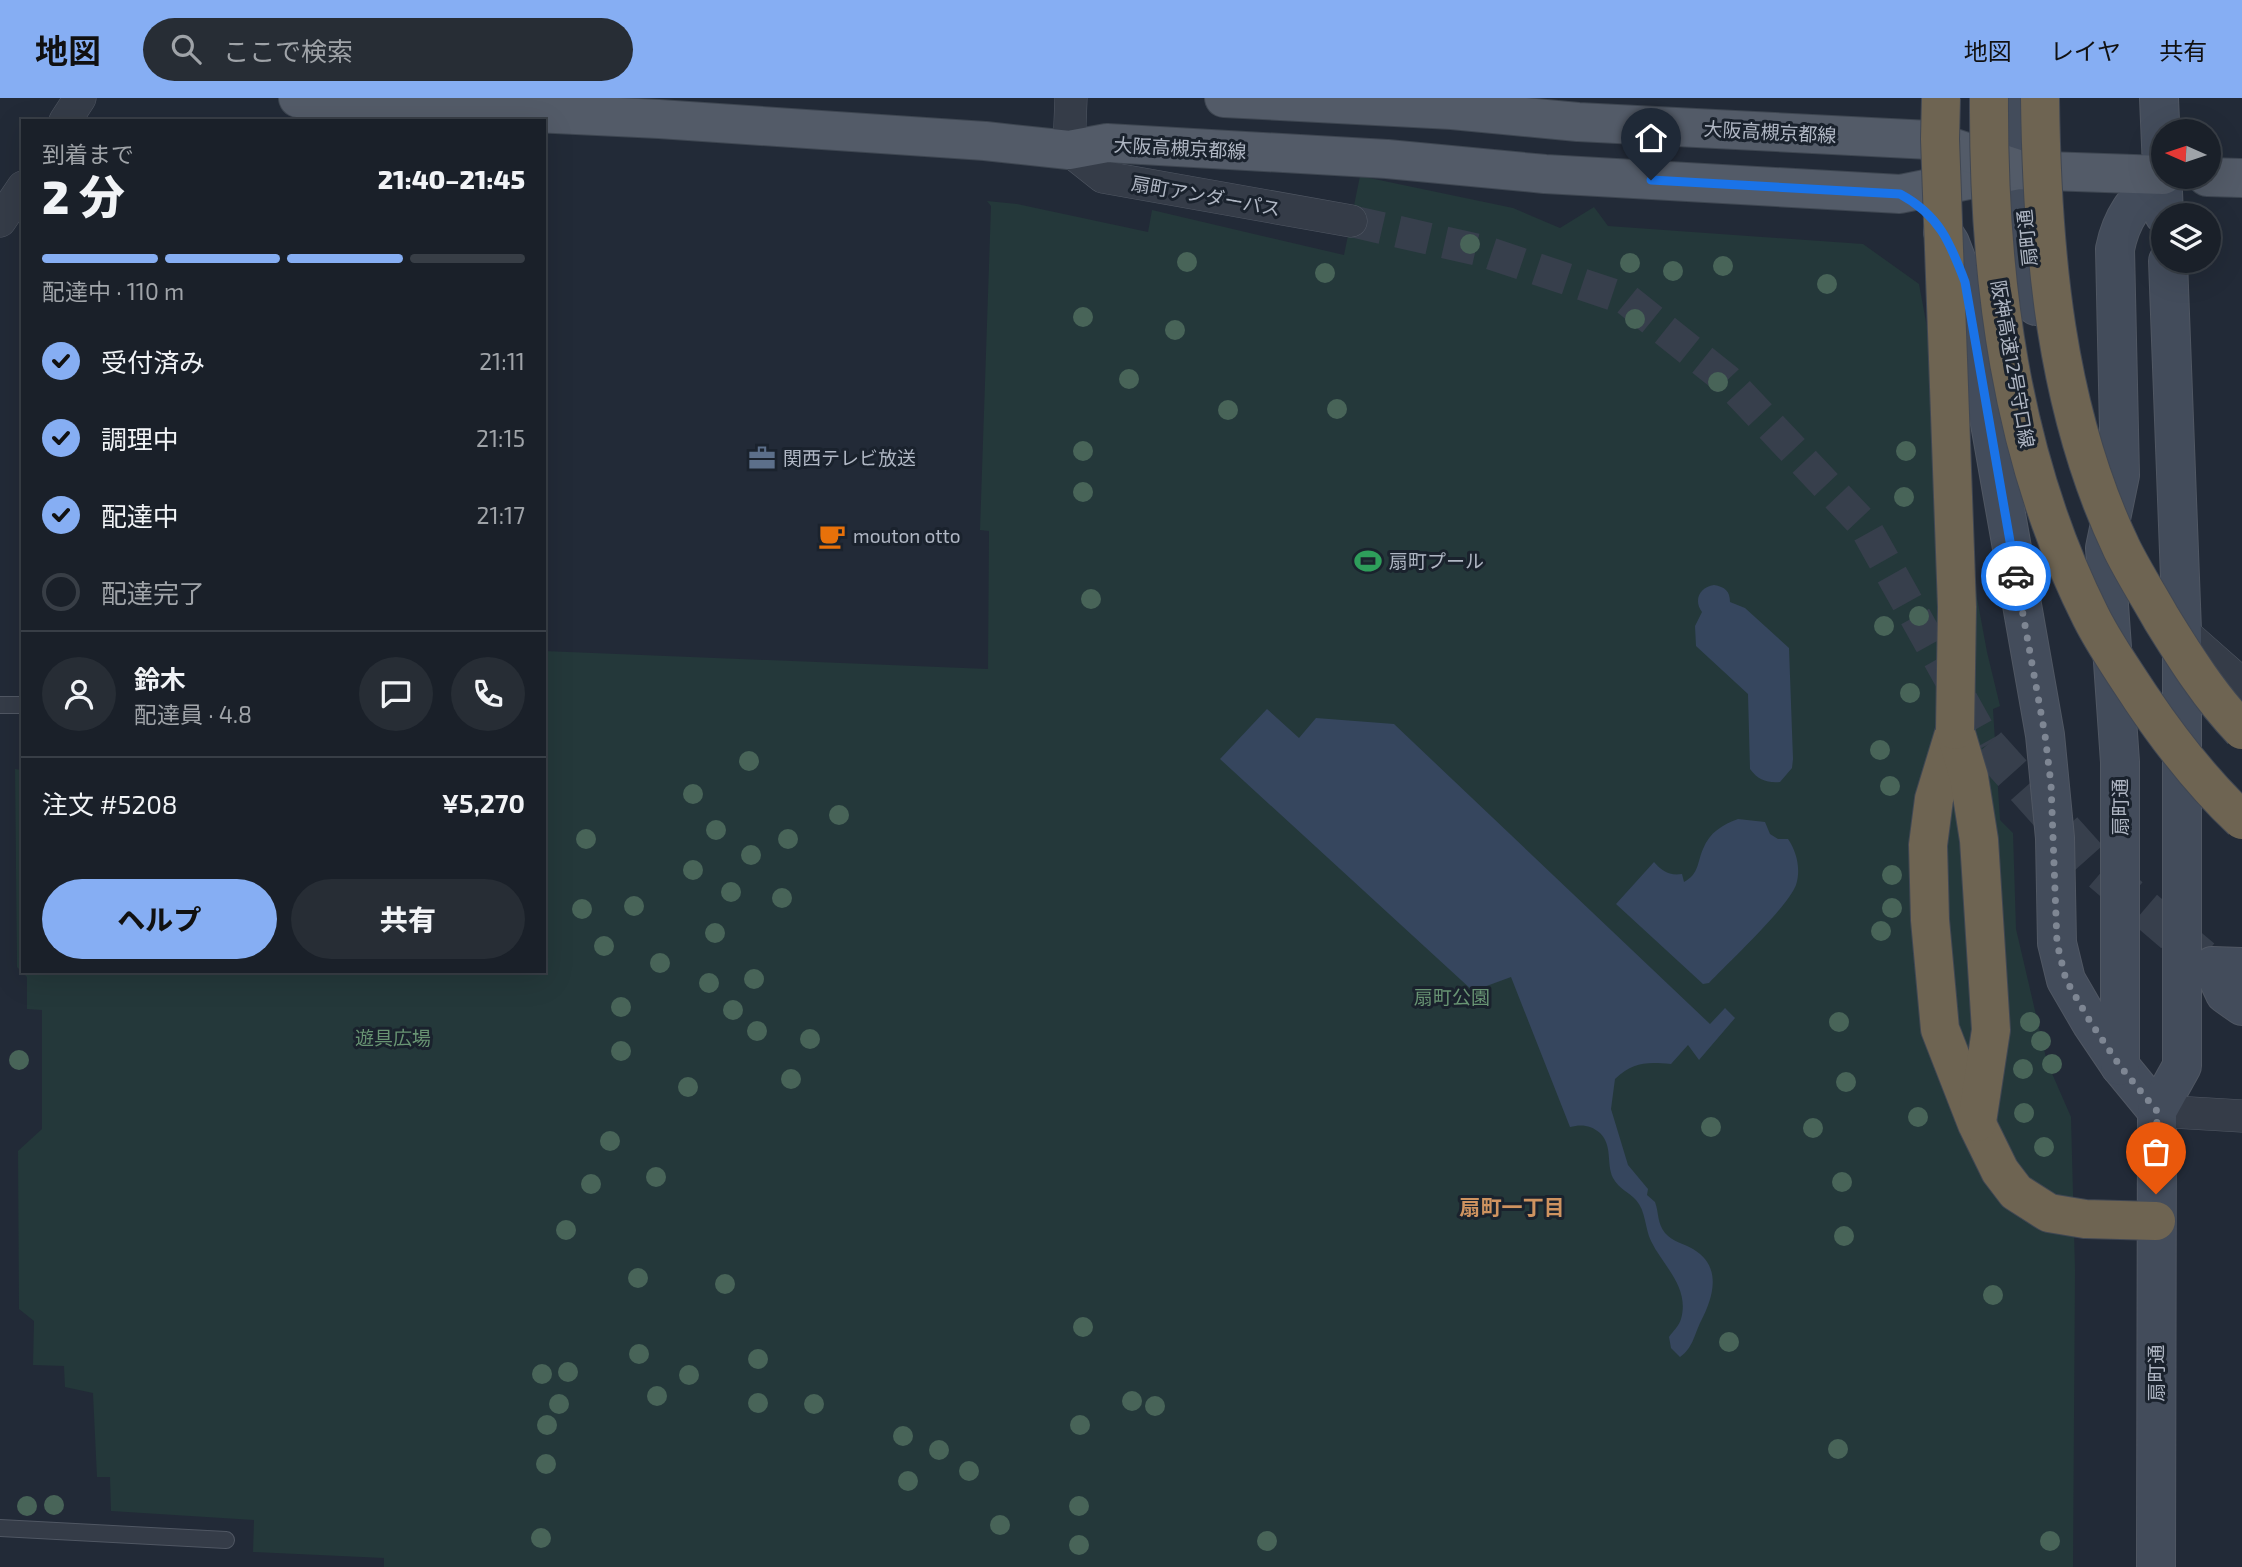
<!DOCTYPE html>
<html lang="ja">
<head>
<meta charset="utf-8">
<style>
  body { margin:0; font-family:"Exo 2","Noto Sans JP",sans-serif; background:#272d35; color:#f1f3f6; height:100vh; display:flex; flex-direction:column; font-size:26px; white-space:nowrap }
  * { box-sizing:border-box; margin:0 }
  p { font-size:23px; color:#9fa3a8 }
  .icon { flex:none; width:38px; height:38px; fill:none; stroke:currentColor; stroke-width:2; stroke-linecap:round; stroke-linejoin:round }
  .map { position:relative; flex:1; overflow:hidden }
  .side { position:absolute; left:21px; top:21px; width:525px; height:854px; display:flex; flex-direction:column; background:#1a2029; border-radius:0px; box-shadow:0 7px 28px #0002,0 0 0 2px #383e46 }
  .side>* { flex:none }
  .needle { width:46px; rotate:273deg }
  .controls { position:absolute; left:2151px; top:21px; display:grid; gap:14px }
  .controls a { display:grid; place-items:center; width:70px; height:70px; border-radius:50%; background:#1a2029; box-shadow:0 7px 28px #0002,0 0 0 2px #383e46; font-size:35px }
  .pin { position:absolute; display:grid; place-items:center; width:60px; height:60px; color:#fff; margin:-72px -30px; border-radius:50% 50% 50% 0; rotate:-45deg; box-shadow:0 0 7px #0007 }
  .pin .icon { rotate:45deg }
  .courier { position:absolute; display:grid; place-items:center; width:70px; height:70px; margin:-35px; border:5px solid #1a73e8; border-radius:50%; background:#fff; color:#222; box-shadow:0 2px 9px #0007 }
  .headline em { font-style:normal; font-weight:800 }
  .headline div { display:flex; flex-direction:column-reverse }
  .headline { display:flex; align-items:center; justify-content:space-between; height:119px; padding:0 21px }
  h1 { font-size:46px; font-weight:800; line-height:52px }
  .bar { display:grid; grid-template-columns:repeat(4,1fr); gap:10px 7px; align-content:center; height:84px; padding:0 21px }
  .bar i { height:9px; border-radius:5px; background:#383e46 }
  .bar .on { background:#86aef3 }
  .bar p { grid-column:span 4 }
  .line { display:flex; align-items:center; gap:18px; padding:0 21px; border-top:2px solid #383e46 }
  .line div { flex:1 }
  .round { display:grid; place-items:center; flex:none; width:74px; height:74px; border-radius:37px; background:#272d35 }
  ol { padding:0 21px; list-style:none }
  li { display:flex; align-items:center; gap:21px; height:77px }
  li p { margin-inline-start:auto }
  li .icon { padding:7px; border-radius:50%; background:#86aef3; color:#111; stroke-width:4 }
  li:last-child { color:#9fa3a8 }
  li i { width:38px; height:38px; border:4px solid #383e46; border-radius:50% }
  .cta { display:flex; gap:14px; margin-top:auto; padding:14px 21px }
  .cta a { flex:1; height:80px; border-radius:42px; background:#86aef3; color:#111; font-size:28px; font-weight:800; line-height:80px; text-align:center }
  .cta a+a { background:#272d35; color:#f1f3f6 }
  header { display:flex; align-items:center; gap:42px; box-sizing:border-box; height:98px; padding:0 35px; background:#86aef3; color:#111 }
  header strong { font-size:33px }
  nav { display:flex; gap:38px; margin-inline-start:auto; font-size:24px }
  .search { width:490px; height:63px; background:#272d35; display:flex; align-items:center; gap:18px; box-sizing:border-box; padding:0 24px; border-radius:38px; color:#9fa3a8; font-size:26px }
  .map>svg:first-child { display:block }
  .green { fill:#24383a }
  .water { fill:#36465e }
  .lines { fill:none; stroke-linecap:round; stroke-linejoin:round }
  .street-tunnel { stroke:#373f4c; stroke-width:32; stroke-dasharray:32 16; stroke-linecap:butt }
  .secondary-tunnel { stroke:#373f4c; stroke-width:38; stroke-dasharray:38 19; stroke-linecap:butt }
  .lane-casing { stroke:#505763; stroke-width:18 }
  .street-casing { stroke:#505763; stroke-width:33 }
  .secondary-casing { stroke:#505763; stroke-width:40 }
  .primary-casing { stroke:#3e4651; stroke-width:40 }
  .highway-casing { stroke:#404753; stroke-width:40 }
  .lane { stroke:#353c48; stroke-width:16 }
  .street { stroke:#353c48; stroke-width:32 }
  .secondary { stroke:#434c5b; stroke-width:38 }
  .primary { stroke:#535b68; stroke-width:38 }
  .highway { stroke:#6e6452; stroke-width:38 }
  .highway-bridge-casing { stroke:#404753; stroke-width:40; stroke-linecap:butt }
  .highway-bridge { stroke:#6e6452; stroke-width:38 }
  .tree { fill:#486458 }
  .done { stroke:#7e8693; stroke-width:7; stroke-dasharray:0 12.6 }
  .route { stroke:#1a73e8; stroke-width:9 }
  .labels { text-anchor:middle; stroke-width:6; stroke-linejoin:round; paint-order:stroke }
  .street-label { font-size:19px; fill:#b0b7c4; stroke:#1a222d }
  .poi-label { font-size:19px; fill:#b0b7c4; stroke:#1a222d; text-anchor:start }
  .park-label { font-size:19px; fill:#689473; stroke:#1a222d }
  .neighbourhood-label { font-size:21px; font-weight:bold; fill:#cf9360; stroke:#1a222d }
</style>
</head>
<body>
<header>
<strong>地図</strong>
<div class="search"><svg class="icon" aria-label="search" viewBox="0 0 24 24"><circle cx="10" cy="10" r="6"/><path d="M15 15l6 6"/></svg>ここで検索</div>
<nav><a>地図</a><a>レイヤ</a><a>共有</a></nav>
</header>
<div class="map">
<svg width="2242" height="1469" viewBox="0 0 2242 1469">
  <rect width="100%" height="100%" fill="#222a37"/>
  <path class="green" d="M 1360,78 L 1513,110 L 1560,130 L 1594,109 L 1608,128 L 1863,146 L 1919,186 L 1987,554 L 2000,608 L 1993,611 L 2000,722 L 2013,735 L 2016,831 L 2047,964 L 2071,1019 L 2075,1172 L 2073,1469 L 384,1469 L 384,1460 L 253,1454 L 254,1422 L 111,1413 L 110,1379 L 97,1379 L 93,1295 L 65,1289 L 64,1268 L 33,1267 L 34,1223 L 19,1211 L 18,1053 L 42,1031 L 42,912 L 27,911 L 27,879 L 17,869 L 15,671 L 21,672 L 23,670 L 23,873 L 544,873 L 544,553 L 988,571 L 989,433 L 980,432 L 991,108 L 987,103 L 1017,106 L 1148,134 L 1152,112 L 1344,157 Z"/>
  <g class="water">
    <path d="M 1714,487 C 1725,489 1730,493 1730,504 L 1745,510 L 1789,550 L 1793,661 L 1792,670 L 1780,684 C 1767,685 1758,682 1750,671 L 1748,596 L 1696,548 L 1695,528 L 1702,514 C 1693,502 1700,489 1714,487 Z"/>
    <path d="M 1267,611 L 1299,640 L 1316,620 L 1394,626 L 1710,926 L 1725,910 L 1735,920 L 1699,962 L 1688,947 L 1671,966 C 1645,964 1634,964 1615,981 L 1611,1011 L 1628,1067 L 1648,1091 L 1647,1097 L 1655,1104 C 1659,1115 1657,1125 1665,1135 C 1673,1144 1683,1145 1693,1151 C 1722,1168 1714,1198 1701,1223 C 1694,1237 1693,1250 1680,1259 L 1671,1250 L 1669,1239 C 1673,1233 1679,1228 1681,1221 C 1690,1189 1663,1168 1651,1143 C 1645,1131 1646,1113 1636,1102 C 1629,1094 1619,1091 1613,1080 C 1606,1065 1613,1048 1600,1035 C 1591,1027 1581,1026 1570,1029 L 1511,879 L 1473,893 L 1220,661 Z"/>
    <path d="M 1738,721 L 1765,724 L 1770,736 L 1778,741 L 1788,741 C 1797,754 1801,772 1796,787 C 1787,810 1729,864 1709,885 L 1703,886 L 1616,806 L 1654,764 C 1662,773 1669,778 1682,776 L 1684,784 C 1699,776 1697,765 1703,751 C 1710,734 1722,727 1738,721 Z"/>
  </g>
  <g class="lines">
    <path class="street-tunnel" d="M 1351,123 L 1483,153 L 1626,201 L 1727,282 L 1864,427 L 1987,647"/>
    <path class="secondary-tunnel" d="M 1987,647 L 2100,773 L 2202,860"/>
    <defs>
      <g id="lane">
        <path d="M 0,607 L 23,607"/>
        <path d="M 0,1430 L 226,1442"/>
      </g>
      <g id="street">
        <path d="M 1071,0 L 1069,52 L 1103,79 L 1351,123"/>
        <path d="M 65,23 L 80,0"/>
        <path d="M 0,123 L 23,89"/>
        <path d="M 2182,533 L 2242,586"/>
        <path d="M 2157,1013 L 2242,1018"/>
      </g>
      <g id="secondary">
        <path d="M 2001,0 L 2019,72 L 2036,208"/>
        <path d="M 2159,0 L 2164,117"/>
        <path d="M 1943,134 L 1950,145 L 1965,184 L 2045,637 L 2055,740 L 2057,845 L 2066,882 L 2091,925 L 2120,968 L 2157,1013 L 2156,1469"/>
        <path d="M 2242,869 L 2212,868 L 2225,896 L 2242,908"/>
        <path d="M 2120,968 L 2120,664 L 2105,450 L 2120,377 L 2115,151 C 2122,116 2137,102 2161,77"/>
        <path d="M 2157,1013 L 2182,968 L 2182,533 L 2168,163"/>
      </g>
      <g id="primary">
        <path d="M 298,0 L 393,8 L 659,21 L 985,43 L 1069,52 L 1107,45 L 1387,61 L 1545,76 L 1900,96 L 2019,72 L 2163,77"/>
        <path d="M 1224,0 L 1452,12 L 1578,24 L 1930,42 L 2018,71"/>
        <path d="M 2207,79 L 2242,80"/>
      </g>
      <g id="highway">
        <path d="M 1955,632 L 1934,701 L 1928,747 L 1930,822 L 1940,931 L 1977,1026 L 2000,1073 L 2016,1094 L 2049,1115 L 2085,1121 L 2156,1123"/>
        <path d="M 1955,632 L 1969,679 L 1979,742 L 1991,932 L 1977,1024"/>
      </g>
    </defs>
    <use href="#lane" class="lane-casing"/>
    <use href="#street" class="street-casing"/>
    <use href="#secondary" class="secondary-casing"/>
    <use href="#primary" class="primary-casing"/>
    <use href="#highway" class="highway-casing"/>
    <use href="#lane" class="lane"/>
    <use href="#street" class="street"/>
    <use href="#secondary" class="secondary"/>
    <use href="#primary" class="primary"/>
    <use href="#highway" class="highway"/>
    <defs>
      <g id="highway-bridge">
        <path d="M 1941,0 L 1940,41 L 1957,509 L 1955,632"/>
        <path d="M 1989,0 C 1988,178 2010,358 2091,519 C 2105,547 2124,574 2141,600 C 2170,643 2203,686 2242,722"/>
        <path d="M 2040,0 C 2042,154 2055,310 2122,451 C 2134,475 2148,497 2161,520 C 2185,559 2210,599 2242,632"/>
      </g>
    </defs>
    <use href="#highway-bridge" class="highway-bridge-casing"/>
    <use href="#highway-bridge" class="highway-bridge"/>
  </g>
  <g class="tree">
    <circle cx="1470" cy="146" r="10"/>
    <circle cx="1187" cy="164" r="10"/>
    <circle cx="1630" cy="165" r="10"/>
    <circle cx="1723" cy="168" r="10"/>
    <circle cx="1673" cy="173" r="10"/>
    <circle cx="1325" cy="175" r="10"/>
    <circle cx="1827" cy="186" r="10"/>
    <circle cx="1083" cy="219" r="10"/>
    <circle cx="1635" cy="221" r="10"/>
    <circle cx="1175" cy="232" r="10"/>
    <circle cx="1129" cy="281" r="10"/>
    <circle cx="1718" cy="284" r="10"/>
    <circle cx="1337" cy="311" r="10"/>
    <circle cx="1228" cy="312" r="10"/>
    <circle cx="1083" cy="353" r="10"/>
    <circle cx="1906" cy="353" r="10"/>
    <circle cx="1083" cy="394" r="10"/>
    <circle cx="1904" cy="399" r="10"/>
    <circle cx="1091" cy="501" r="10"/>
    <circle cx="1919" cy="518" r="10"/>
    <circle cx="1884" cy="528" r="10"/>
    <circle cx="1910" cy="595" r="10"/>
    <circle cx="1880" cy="652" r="10"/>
    <circle cx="749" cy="663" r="10"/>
    <circle cx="1890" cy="688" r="10"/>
    <circle cx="693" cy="696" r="10"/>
    <circle cx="839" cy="717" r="10"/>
    <circle cx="716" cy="732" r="10"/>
    <circle cx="586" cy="741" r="10"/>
    <circle cx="788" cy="741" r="10"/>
    <circle cx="751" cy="757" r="10"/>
    <circle cx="693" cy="772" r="10"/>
    <circle cx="1892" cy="777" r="10"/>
    <circle cx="731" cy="794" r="10"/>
    <circle cx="782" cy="800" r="10"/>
    <circle cx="634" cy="808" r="10"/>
    <circle cx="1892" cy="810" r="10"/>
    <circle cx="582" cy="811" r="10"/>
    <circle cx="1881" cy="833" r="10"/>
    <circle cx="715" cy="835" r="10"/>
    <circle cx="604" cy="848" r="10"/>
    <circle cx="660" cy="865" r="10"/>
    <circle cx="754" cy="881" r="10"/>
    <circle cx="709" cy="885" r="10"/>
    <circle cx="621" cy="909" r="10"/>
    <circle cx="733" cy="912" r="10"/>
    <circle cx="1839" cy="924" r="10"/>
    <circle cx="2030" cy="924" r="10"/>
    <circle cx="757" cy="933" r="10"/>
    <circle cx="810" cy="941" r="10"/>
    <circle cx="2041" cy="943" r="10"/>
    <circle cx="621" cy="953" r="10"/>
    <circle cx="19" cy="962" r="10"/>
    <circle cx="2052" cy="966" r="10"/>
    <circle cx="2023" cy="971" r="10"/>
    <circle cx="791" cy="981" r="10"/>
    <circle cx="1846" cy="984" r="10"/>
    <circle cx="688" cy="989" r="10"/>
    <circle cx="2024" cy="1015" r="10"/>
    <circle cx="1918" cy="1019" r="10"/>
    <circle cx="1711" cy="1029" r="10"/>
    <circle cx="1813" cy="1030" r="10"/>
    <circle cx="610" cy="1043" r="10"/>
    <circle cx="2044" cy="1049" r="10"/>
    <circle cx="656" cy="1079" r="10"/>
    <circle cx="1842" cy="1084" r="10"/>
    <circle cx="591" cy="1086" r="10"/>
    <circle cx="566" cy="1132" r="10"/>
    <circle cx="1844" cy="1138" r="10"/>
    <circle cx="638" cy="1180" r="10"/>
    <circle cx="725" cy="1186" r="10"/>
    <circle cx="1993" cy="1197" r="10"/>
    <circle cx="1083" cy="1229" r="10"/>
    <circle cx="1729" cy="1244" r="10"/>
    <circle cx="639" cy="1256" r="10"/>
    <circle cx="758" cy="1261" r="10"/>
    <circle cx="568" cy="1274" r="10"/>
    <circle cx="542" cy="1276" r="10"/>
    <circle cx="689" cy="1277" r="10"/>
    <circle cx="657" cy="1298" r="10"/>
    <circle cx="1132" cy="1303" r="10"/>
    <circle cx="758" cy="1305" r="10"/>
    <circle cx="559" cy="1306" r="10"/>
    <circle cx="814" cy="1306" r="10"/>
    <circle cx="1155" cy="1308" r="10"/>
    <circle cx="547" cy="1327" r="10"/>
    <circle cx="1080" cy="1327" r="10"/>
    <circle cx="903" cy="1338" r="10"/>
    <circle cx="1838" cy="1351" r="10"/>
    <circle cx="939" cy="1352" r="10"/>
    <circle cx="546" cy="1366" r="10"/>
    <circle cx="969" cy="1373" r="10"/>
    <circle cx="908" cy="1383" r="10"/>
    <circle cx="54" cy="1407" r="10"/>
    <circle cx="27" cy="1408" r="10"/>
    <circle cx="1079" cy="1408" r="10"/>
    <circle cx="1000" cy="1427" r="10"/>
    <circle cx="541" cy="1440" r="10"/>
    <circle cx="1267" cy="1443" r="10"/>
    <circle cx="2050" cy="1443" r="10"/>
    <circle cx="1079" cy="1447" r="10"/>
  </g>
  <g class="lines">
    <path class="done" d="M 2016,478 L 2045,637 L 2051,686 L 2057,845 L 2066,882 L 2091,925 L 2120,968 L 2157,1013 L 2156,1096"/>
    <path class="route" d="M 1651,82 L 1900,96 C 1939,117 1950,144 1965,184 L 2016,478"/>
  </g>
  <defs>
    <symbol id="office-bare" viewBox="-9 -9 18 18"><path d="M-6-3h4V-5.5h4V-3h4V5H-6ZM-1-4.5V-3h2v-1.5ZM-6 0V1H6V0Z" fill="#5c6f8a" stroke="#1a222d" stroke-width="2.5" paint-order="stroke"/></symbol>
    <symbol id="cafe-bare" viewBox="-9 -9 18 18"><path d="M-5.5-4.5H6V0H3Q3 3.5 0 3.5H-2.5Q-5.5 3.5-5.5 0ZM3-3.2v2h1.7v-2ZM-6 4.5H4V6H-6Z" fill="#e8710a" stroke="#1a222d" stroke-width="2.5" paint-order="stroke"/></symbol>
    <symbol id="stadium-bare" viewBox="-9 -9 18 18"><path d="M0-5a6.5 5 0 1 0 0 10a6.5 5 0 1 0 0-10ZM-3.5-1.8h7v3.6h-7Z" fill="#2e9e5b" stroke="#1a222d" stroke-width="2.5" paint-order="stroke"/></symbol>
  </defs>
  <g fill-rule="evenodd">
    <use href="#office-bare" x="743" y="341" width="38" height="38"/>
    <use href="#cafe-bare" x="813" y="419" width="38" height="38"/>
    <use href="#stadium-bare" x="1349" y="444" width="38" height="38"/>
  </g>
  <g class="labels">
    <g class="street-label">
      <text transform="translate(1770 34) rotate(3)" y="7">大阪高槻京都線</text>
      <text transform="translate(1180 50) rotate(3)" y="7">大阪高槻京都線</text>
      <text transform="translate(1206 98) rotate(10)" y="7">扇町アンダーパス</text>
      <text transform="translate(2027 140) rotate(-96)" y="7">扇町通</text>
      <text transform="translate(2013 266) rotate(80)" y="7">阪神高速12号守口線</text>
      <text transform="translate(2120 709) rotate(-90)" y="7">扇町通</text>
      <text transform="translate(2156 1275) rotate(-90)" y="7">扇町通</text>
    </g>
    <g class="poi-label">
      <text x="783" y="367">関西テレビ放送</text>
      <text x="853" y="445">mouton otto</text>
      <text x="1389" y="470">扇町プール</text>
    </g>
    <g class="park-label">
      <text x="1452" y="906">扇町公園</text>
      <text x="393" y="947">遊具広場</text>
    </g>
    <g class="neighbourhood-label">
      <text x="1512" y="1117">扇町一丁目</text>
    </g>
  </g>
</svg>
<div class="controls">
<a><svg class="needle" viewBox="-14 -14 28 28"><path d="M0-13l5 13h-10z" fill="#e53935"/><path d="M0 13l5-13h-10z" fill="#9fa3a8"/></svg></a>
<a><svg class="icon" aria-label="layers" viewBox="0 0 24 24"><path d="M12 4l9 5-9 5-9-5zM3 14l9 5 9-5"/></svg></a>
</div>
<div class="pin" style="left:2156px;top:1096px;background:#ea580c"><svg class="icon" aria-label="bag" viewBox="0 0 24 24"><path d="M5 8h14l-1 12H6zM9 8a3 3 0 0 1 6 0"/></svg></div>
<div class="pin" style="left:1651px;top:82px;background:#1f2937"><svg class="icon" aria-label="home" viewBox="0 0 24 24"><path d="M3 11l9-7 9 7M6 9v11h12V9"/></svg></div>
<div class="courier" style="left:2016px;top:478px"><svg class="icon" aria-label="car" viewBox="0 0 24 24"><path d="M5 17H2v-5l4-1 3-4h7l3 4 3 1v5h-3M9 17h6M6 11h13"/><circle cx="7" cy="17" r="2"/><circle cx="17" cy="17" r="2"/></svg></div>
<section class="side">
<div class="headline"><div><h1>2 分</h1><p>到着まで</p></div><em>21:40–21:45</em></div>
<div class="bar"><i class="on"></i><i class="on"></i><i class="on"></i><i></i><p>配達中 · 110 m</p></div>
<ol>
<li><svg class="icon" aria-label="check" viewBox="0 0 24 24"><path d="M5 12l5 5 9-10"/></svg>受付済み<p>21:11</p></li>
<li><svg class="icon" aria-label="check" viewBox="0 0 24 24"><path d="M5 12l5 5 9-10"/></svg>調理中<p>21:15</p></li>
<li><svg class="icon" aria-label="check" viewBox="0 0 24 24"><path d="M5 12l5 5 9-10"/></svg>配達中<p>21:17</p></li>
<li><i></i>配達完了</li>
</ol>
<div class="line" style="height:126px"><a class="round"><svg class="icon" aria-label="person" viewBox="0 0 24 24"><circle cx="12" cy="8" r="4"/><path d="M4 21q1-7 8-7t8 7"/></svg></a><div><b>鈴木</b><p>配達員 · 4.8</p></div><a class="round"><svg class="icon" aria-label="chat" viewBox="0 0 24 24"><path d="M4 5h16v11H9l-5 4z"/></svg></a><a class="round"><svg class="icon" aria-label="phone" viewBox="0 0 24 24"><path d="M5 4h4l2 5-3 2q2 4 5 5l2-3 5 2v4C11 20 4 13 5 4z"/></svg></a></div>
<div class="line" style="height:91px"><div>注文 #5208</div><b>¥5,270</b></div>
<div class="cta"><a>ヘルプ</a><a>共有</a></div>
</section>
</div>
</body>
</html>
